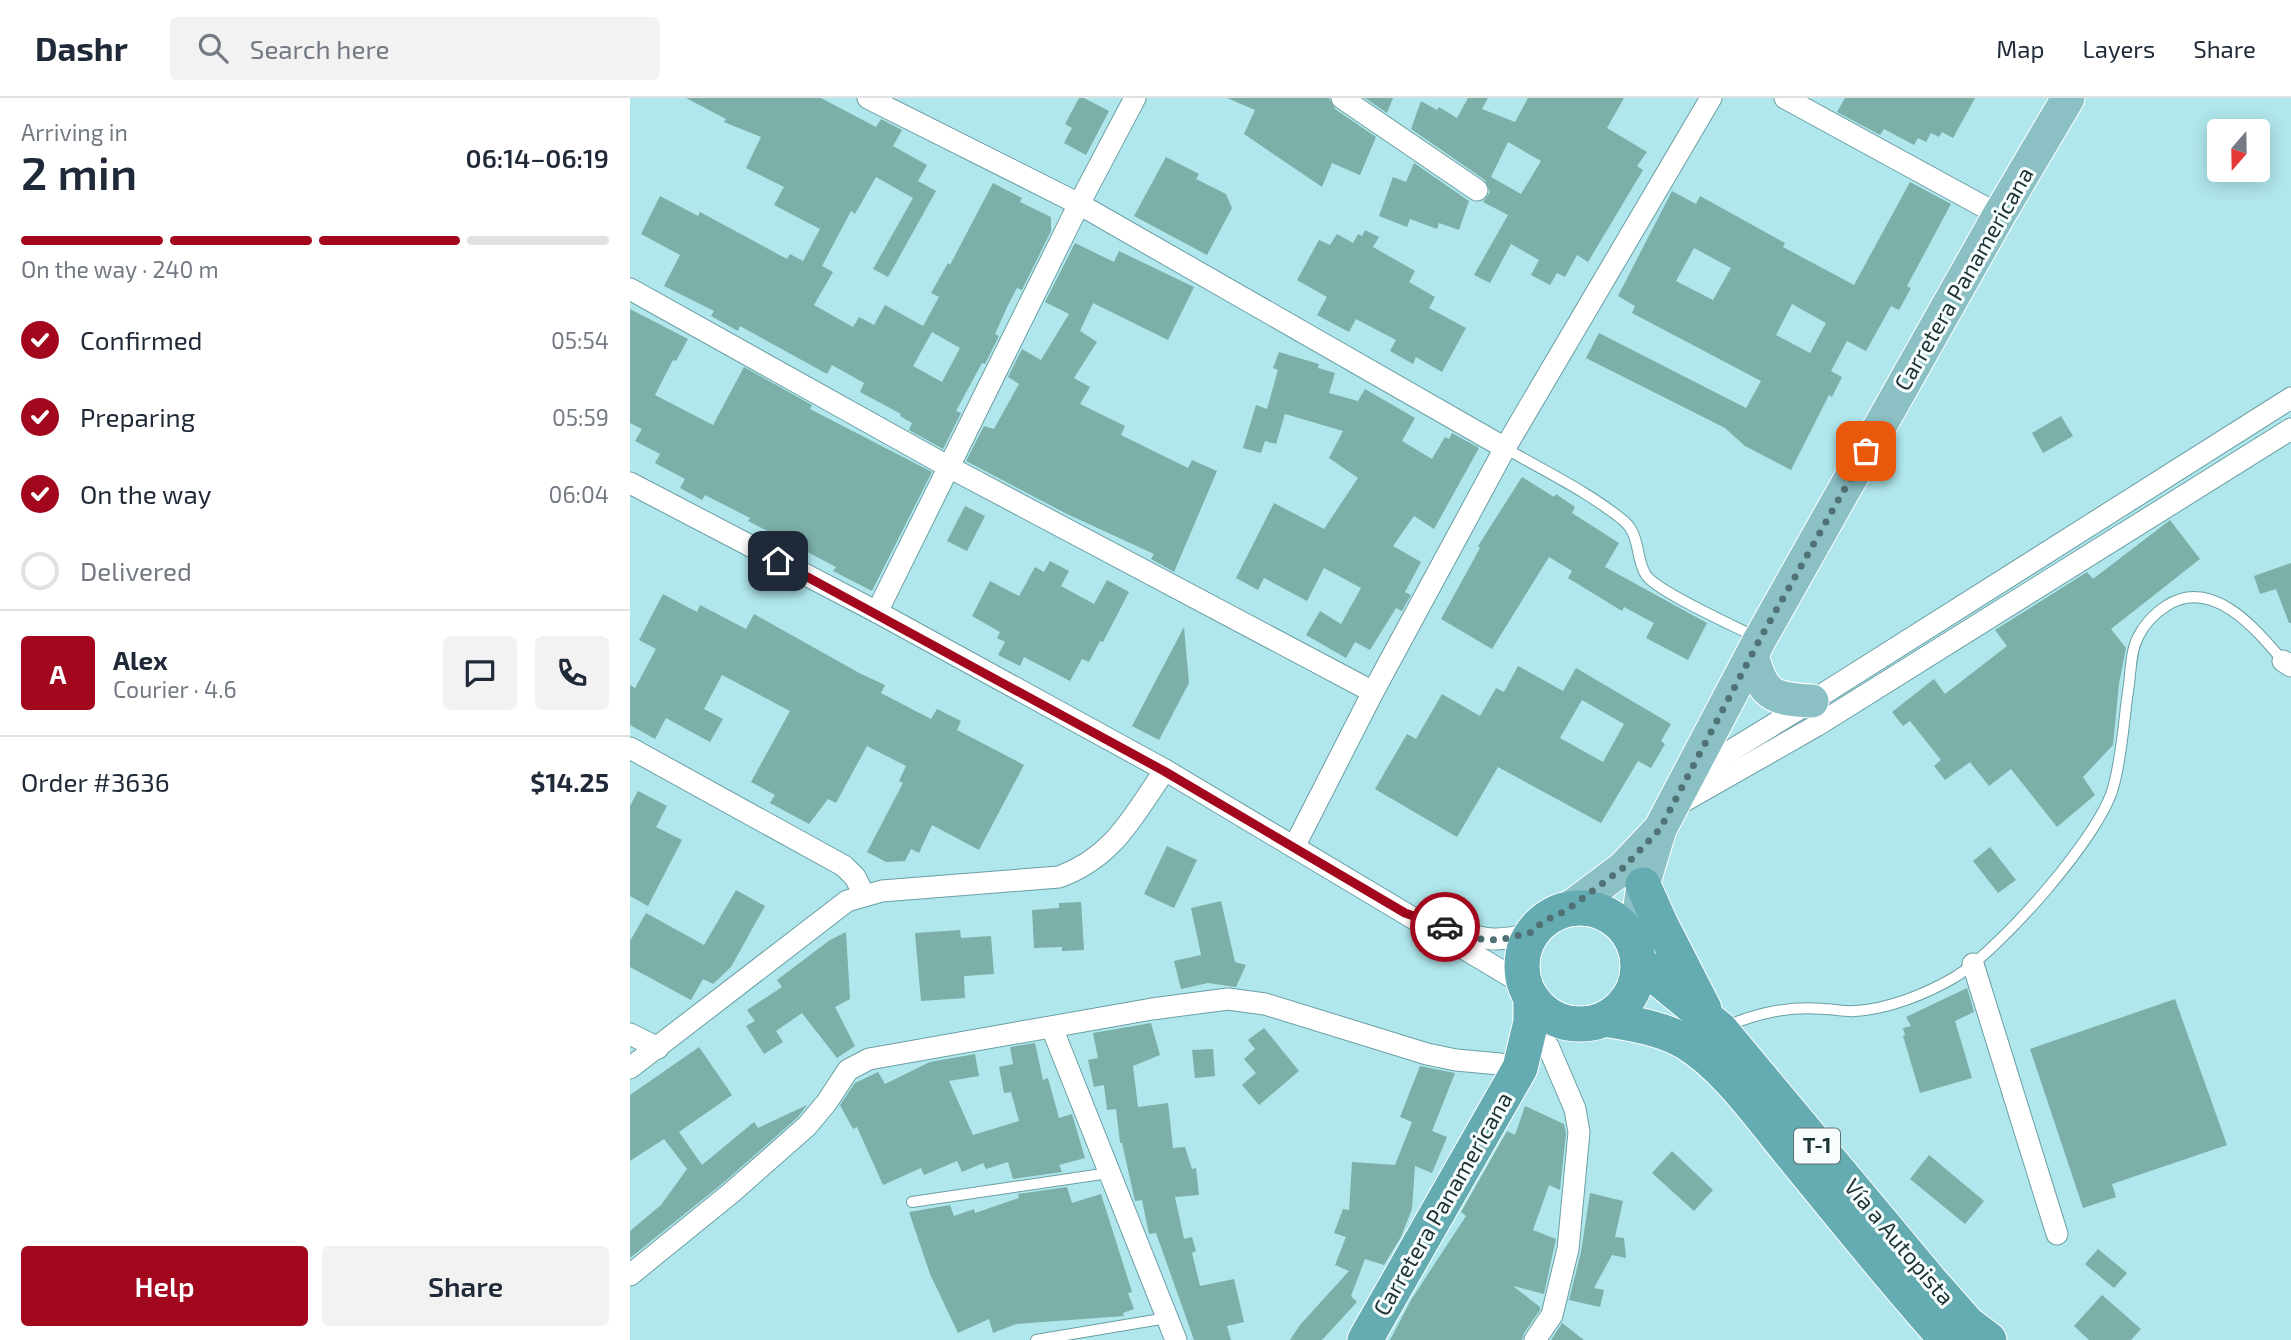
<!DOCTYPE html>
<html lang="en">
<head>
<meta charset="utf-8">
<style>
  body { margin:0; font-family:"Exo 2",sans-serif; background:#f2f2f3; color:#1f2937; height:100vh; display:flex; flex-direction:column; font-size:26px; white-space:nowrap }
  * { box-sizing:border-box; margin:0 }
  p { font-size:23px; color:#747a83 }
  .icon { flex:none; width:38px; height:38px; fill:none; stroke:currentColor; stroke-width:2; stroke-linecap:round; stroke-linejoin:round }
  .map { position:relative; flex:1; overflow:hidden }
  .panel { display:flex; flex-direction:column; background:#fff; width:630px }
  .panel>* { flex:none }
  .needle { width:46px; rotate:200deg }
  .tools { position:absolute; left:1577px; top:21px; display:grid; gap:14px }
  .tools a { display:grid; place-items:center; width:63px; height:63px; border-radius:7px; background:#fff; box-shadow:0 4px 18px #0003; font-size:35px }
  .pin { position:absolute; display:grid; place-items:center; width:60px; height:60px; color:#fff; margin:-30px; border-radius:14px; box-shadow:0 4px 10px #0006 }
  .courier { position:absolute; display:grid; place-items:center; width:70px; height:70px; margin:-35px; border:5px solid #a3071d; border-radius:50%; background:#fff; color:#222; box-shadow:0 2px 9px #0007 }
  .summary em { font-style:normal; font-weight:600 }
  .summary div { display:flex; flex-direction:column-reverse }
  .summary { display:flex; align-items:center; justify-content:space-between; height:119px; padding:0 21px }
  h1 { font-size:46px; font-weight:600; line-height:52px }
  .bar { display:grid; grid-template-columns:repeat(4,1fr); gap:10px 7px; align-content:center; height:84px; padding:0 21px }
  .bar i { height:9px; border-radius:5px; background:#e0e1e3 }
  .bar .on { background:#a3071d }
  .bar p { grid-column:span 4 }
  .line { display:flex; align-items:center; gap:18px; padding:0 21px; border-top:2px solid #e0e1e3 }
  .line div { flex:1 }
  .round { display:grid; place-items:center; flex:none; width:74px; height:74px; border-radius:7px; background:#f2f2f3 }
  ol { padding:0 21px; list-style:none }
  li { display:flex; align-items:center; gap:21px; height:77px }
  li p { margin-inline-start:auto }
  li .icon { padding:7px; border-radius:50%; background:#a3071d; color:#fff; stroke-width:4 }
  li:last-child { color:#747a83 }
  li i { width:38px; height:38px; border:4px solid #e0e1e3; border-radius:50% }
  .button { display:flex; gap:14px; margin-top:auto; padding:14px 21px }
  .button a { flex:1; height:80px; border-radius:7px; background:#a3071d; color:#fff; font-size:28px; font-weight:600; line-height:80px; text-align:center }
  .button a+a { background:#f2f2f3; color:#1f2937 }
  header { display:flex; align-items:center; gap:42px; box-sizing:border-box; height:98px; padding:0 35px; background:#fff; border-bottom:2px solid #e0e1e3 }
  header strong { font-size:33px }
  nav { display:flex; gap:38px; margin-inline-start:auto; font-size:24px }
  .search { width:490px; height:63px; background:#f2f2f3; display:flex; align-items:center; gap:18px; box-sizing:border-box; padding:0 24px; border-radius:7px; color:#747a83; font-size:26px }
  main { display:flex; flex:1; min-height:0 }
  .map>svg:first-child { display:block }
  .building { fill:#7bafa7; fill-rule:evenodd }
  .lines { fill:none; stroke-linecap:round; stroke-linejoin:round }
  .service-casing { stroke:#6a9fa4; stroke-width:12 }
  .minor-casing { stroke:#6a9fa4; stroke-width:23 }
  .primary-casing { stroke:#fff; stroke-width:35 }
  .trunk-casing { stroke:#fff; stroke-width:37 }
  .service { stroke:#fff; stroke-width:10 }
  .minor { stroke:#fff; stroke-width:21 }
  .primary { stroke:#8bc0c5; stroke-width:33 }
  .trunk { stroke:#64abb2; stroke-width:35 }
  .done { stroke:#507275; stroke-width:7; stroke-dasharray:0 12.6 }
  .route { stroke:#a3071d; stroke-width:9 }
  .labels { text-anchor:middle; stroke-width:6; stroke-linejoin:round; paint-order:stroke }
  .shield { fill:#f8fdfe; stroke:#5f7071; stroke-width:2 }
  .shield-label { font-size:21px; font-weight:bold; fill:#1d3335 }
  .street-label { font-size:23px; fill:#1d3335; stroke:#f8fdfe }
</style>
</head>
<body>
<header>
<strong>Dashr</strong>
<div class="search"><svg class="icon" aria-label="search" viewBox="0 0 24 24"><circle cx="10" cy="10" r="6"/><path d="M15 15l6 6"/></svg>Search here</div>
<nav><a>Map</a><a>Layers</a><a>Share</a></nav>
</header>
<main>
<section class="panel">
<div class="summary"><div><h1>2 min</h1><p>Arriving in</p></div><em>06:14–06:19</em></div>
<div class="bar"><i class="on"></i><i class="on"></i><i class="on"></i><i></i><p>On the way · 240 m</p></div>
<ol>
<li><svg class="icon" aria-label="check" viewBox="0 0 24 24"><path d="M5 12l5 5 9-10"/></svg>Confirmed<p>05:54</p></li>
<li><svg class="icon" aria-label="check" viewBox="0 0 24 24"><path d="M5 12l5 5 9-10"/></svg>Preparing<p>05:59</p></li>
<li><svg class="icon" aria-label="check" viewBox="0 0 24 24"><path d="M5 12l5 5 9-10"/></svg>On the way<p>06:04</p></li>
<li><i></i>Delivered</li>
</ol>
<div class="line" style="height:126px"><b class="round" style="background:#a3071d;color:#fff">A</b><div><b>Alex</b><p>Courier · 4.6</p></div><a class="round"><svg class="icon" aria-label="chat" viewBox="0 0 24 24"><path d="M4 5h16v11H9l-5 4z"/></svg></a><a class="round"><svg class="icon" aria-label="phone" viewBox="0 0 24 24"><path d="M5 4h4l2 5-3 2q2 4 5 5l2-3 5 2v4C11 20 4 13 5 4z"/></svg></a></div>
<div class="line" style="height:91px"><div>Order #3636</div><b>$14.25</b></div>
<div class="button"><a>Help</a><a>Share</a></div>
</section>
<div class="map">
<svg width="1661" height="1242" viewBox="0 0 1661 1242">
  <rect width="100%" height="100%" fill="#b0e7ec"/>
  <g class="building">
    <path d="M 56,0 L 191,0 L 246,29 L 251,21 L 272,32 L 263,48 L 297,67 L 288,83 L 306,93 L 258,179 L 243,171 L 283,100 L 246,79 L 225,116 L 221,113 L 192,168 L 203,174 L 184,207 L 223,229 L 229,219 L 244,227 L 255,207 L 293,228 L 309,199 L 301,195 L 318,165 L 320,167 L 363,85 L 392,100 L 390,104 L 421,119 L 421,133 L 392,192 L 387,190 L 378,207 L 365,236 L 369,238 L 355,266 L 352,265 L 326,313 L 331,315 L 313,351 L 279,332 L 282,325 L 270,318 L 271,316 L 230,294 L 234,285 L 202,267 L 197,276 L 110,228 L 108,233 L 81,218 L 84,213 L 34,188 L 50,157 L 11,136 L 30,98 L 68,118 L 70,114 L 157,161 L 160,156 L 173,163 L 190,131 L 144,107 L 154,89 L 116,70 L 131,39 L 94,24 L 96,21 ZM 302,234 L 330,250 L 312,284 L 283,268 Z"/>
    <path d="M 449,0 L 454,0 L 479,13 L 456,57 L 434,45 L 442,30 L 435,26 Z"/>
    <path d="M 597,0 L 699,0 L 705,11 L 746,39 L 730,77 L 702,65 L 692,89 L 614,36 L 625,12 Z"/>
    <path d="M 735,0 L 763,0 L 757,15 Z"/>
    <path d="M 838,0 L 858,0 L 852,11 L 885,24 L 898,0 L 994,0 L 977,30 L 1017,54 L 1007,68 L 1013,72 L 958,164 L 947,157 L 935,179 L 927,175 L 920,187 L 901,177 L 909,162 L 881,146 L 860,185 L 844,177 L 878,117 L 853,104 L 860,94 L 855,82 L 781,31 L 791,3 L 807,12 L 809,9 L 827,20 ZM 878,44 L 911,63 L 891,96 L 861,79 Z"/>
    <path d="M 1215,0 L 1345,0 L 1323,40 L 1312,34 L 1309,39 L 1301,35 L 1296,44 L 1288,40 L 1284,47 L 1254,31 L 1250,37 L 1207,14 Z"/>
    <path d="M 536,59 L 569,76 L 566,81 L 596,96 L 602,110 L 577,157 L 504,118 Z"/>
    <path d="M 784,65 L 839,103 L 829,132 L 809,125 L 807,131 L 780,121 L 777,129 L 749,118 L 763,79 L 776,84 Z"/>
    <path d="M 1280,84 L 1321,106 L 1277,188 L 1281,190 L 1269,212 L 1261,208 L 1236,253 L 1217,243 L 1201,273 L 1212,279 L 1202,299 L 1199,297 L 1161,372 L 1115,348 L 1095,330 L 956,260 L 969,235 L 1116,310 L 1131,283 L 1002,215 L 1005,208 L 988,198 L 1042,93 L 1066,106 L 1070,98 L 1155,145 L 1153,149 L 1224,187 ZM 1064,150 L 1101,170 L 1083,202 L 1046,183 ZM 1162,206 L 1196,225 L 1180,255 L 1146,237 Z"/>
    <path d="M 735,132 L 749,139 L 743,149 L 785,173 L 779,184 L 805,199 L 799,210 L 836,230 L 812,274 L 786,259 L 783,266 L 760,253 L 766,242 L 726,221 L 719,234 L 687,217 L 697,199 L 667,182 L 689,142 L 700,147 L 707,136 L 723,145 L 728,136 L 732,138 Z"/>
    <path d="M 445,145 L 484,164 L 489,153 L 564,189 L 538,242 L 463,205 L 450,233 L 467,244 L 444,280 L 460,289 L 450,306 L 495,328 L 491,337 L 558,370 L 562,362 L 587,373 L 544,474 L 521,461 L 524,456 L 437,416 L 336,363 L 354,328 L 364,331 L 389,286 L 378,279 L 392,251 L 411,262 L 439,216 L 415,204 Z"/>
    <path d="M 0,211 L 58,241 L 46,263 L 43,262 L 25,297 L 83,327 L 114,269 L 182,307 L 180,311 L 302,374 L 242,493 L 203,473 L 206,469 L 118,423 L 120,420 L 75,397 L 72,402 L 50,390 L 55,381 L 25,365 L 30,356 L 5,343 L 12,331 L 0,325 Z"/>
    <path d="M 649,254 L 689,266 L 688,270 L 705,275 L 699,295 L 728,303 L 735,291 L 785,320 L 772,343 L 802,361 L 815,339 L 819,341 L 822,335 L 849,350 L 804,431 L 784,418 L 763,448 L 791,464 L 775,494 L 781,497 L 772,513 L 766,510 L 740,552 L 725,544 L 716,560 L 676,537 L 690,513 L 711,526 L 731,490 L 694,470 L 677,503 L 634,480 L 628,492 L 606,480 L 644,405 L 694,431 L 728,380 L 699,360 L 713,333 L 655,316 L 646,346 L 635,343 L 631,355 L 613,350 L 626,307 L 637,311 L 648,272 L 643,270 Z"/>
    <path d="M 1431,318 L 1443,338 L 1413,355 L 1402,335 Z"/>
    <path d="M 892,379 L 924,399 L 926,396 L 945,409 L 942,415 L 989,445 L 975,469 L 1077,525 L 1058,562 L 1016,540 L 1024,525 L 994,509 L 992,513 L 938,480 L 942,473 L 919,459 L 862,551 L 811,521 L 850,450 L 848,448 Z"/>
    <path d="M 335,408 L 355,418 L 337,453 L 317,443 Z"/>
    <path d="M 1540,422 L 1570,461 L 1481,531 L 1496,550 L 1489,586 L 1483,647 L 1453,679 L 1465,697 L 1427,729 L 1381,671 L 1359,688 L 1340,664 L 1315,682 L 1304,668 L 1311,662 L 1280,623 L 1273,628 L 1262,614 L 1304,581 L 1315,596 L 1377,548 L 1365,532 L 1457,474 L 1463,481 Z"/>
    <path d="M 420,463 L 439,473 L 431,488 L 464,506 L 477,482 L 499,494 L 473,544 L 470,543 L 459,564 L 452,561 L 440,583 L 394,559 L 390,568 L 368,557 L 375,544 L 367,540 L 370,534 L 342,518 L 360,483 L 389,498 L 405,469 L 414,474 Z"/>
    <path d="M 1661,465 L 1661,525 L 1659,525 L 1646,491 L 1630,496 L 1624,478 Z"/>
    <path d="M 33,496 L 67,514 L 70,507 L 116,531 L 124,516 L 231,576 L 255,587 L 251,595 L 301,621 L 307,611 L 331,623 L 327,632 L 394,667 L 349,752 L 302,727 L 289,755 L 281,751 L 275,763 L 256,764 L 237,754 L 273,685 L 269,683 L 276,668 L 237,648 L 206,705 L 198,701 L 179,726 L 140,705 L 145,697 L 121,684 L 160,613 L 92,577 L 74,611 L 93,621 L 80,644 L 36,620 L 25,641 L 0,627 L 0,587 L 5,590 L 26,551 L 9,542 Z"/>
    <path d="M 554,529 L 559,585 L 529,642 L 502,628 Z"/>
    <path d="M 888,568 L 933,593 L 946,570 L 1041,626 L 1031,643 L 1035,646 L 1021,670 L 1008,663 L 971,725 L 868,669 L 827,739 L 745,691 L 777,636 L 786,641 L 812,596 L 850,618 L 866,590 L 874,594 ZM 952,602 L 994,626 L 973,664 L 930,640 Z"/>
    <path d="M 8,693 L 37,708 L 26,729 L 52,742 L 18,808 L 0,798 L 0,708 Z"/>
    <path d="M 537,748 L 567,762 L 544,810 L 514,796 Z"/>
    <path d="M 1360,749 L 1386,782 L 1368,795 L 1343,763 Z"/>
    <path d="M 106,792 L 135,808 L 101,869 L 83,886 L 73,881 L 61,902 L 0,869 L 0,843 L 16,815 L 74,847 Z"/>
    <path d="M 591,803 L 605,864 L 616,867 L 606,889 L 578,885 L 551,891 L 544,863 L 571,857 L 561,810 Z"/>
    <path d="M 451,804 L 454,852 L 432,853 L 432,849 L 404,850 L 402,812 L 429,810 L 429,805 Z"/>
    <path d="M 330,832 L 331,840 L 361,838 L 364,876 L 334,878 L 335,900 L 291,903 L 285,835 Z"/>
    <path d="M 216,834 L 220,901 L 205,909 L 225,948 L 207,960 L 172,915 L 146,933 L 153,944 L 134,956 L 116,928 L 125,923 L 117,912 L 152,889 L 147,882 L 200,842 Z"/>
    <path d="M 1337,890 L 1344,914 L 1325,923 L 1342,980 L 1290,995 L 1273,938 L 1275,937 L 1273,930 L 1281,928 L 1276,919 Z"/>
    <path d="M 1545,901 L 1597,1047 L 1482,1086 L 1486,1099 L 1453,1110 L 1400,951 Z"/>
    <path d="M 521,925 L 530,957 L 503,968 L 508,1009 L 538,1005 L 543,1050 L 555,1049 L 562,1071 L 566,1070 L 569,1097 L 545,1099 L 554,1141 L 562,1139 L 566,1153 L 562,1155 L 570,1188 L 604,1181 L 614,1224 L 597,1228 L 601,1242 L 564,1242 L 526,1135 L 519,1136 L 512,1102 L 505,1103 L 492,1045 L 490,1045 L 486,1011 L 477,1012 L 474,987 L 464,989 L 458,962 L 468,960 L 463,935 Z"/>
    <path d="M 634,930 L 669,973 L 629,1007 L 612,987 L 626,975 L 614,961 L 625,951 L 618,942 Z"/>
    <path d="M 405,945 L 413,982 L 418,980 L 429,1020 L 442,1016 L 455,1060 L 429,1067 L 432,1074 L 383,1081 L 378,1064 L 356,1071 L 353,1065 L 332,1074 L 327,1063 L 294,1077 L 291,1070 L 253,1087 L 227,1029 L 223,1031 L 210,1007 L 225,985 L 248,974 L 255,986 L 300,964 L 345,956 L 349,978 L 319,983 L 343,1037 L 389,1023 L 381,994 L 374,995 L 369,969 L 383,966 L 380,949 Z"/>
    <path d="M 69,949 L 102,997 L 49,1034 L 72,1067 L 124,1024 L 128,1030 L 177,1007 L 168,1019 L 93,1085 L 0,1160 L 0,1133 L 31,1107 L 57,1071 L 34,1041 L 0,1063 L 0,997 Z"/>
    <path d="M 583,951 L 585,978 L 565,980 L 562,952 Z"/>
    <path d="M 790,968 L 825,975 L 802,1033 L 817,1039 L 802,1075 L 785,1068 L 782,1111 L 771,1139 L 754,1167 L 735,1161 L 721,1198 L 727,1204 L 692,1242 L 660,1242 L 670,1227 L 719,1173 L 705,1167 L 716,1139 L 704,1135 L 713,1111 L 719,1112 L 722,1064 L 765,1067 L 782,1024 L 770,1019 Z"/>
    <path d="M 895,1008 L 934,1026 L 936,1035 L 930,1092 L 919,1087 L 903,1132 L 926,1141 L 914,1196 L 883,1188 L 910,1209 L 910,1212 L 894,1235 L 892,1242 L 760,1242 L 781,1202 L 836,1118 L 831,1114 L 877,1033 L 885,1037 Z"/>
    <path d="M 1042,1053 L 1083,1092 L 1064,1113 L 1022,1075 Z"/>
    <path d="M 1299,1057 L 1354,1103 L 1335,1126 L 1280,1081 Z"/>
    <path d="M 437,1089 L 442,1105 L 471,1096 L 502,1194 L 498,1195 L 504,1211 L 493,1215 L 494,1218 L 386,1226 L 363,1235 L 359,1221 L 328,1235 L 300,1176 L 279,1114 L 320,1107 L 324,1118 L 344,1111 L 345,1115 L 389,1100 L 388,1096 Z"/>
    <path d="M 960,1095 L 993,1103 L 985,1139 L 994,1140 L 996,1160 L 982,1157 L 964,1190 L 974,1192 L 970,1209 L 939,1202 L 951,1154 Z"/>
    <path d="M 1468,1151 L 1497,1175 L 1484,1190 L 1455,1166 Z"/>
    <path d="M 1472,1197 L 1511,1231 L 1501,1242 L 1459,1242 L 1444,1228 Z"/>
    <path d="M 932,1225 L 954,1242 L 921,1242 Z"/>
  </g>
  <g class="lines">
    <defs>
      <g id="service">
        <path d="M 875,350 C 914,373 959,394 994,423 C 1011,438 1005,460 1016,477 C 1026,493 1106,529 1128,540"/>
        <path d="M 1096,928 C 1129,915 1157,908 1194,911 C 1204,911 1215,914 1225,913 C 1259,911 1296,896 1325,879 C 1369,852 1469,740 1483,690 C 1492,660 1494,618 1499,586 C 1501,570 1501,553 1508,539 C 1514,527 1525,515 1536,508 C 1582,478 1626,531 1653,563"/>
        <path d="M 282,1104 L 479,1075"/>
        <path d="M 406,1242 L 537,1220"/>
      </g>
      <g id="minor">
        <path d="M 238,0 L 449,106 L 875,350"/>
        <path d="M 712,0 L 847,92"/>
        <path d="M 1155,0 L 1369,117"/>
        <path d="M 0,191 L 319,369 L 743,594"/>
        <path d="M 0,385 L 247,514 L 535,672 L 895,887"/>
        <path d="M 247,514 L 449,106 L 505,0"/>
        <path d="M 1653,563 L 1661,568"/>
        <path d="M 0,650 L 214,768 L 225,779 L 234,797"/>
        <path d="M 1061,677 L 1182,603 L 1661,300"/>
        <path d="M 1042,710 L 1186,628 L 1661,331"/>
        <path d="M 664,749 L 743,594 L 875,350 L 1081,0"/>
        <path d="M 817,830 C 852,841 867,846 903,834"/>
        <path d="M 1343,866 L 1427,1136"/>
        <path d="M 422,930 L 546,1242"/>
        <path d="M 0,936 L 28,950"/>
        <path d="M 0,970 L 217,803 L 252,793 L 429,779 C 484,759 503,718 535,672"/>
        <path d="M 0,1177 L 101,1095 L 177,1028 L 197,1004 L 218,972 L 239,961 L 522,911 L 598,901 L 635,906 L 797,956 L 826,962 L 870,966 L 888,974"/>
        <path d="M 905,1242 L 922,1217 L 938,1151 L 949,1034 L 945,1011 L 918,948"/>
      </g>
      <g id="primary">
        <path d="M 1122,557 C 1133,598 1142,601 1182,603"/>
        <path d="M 937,812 L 993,770 L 1026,735"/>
        <path d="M 1004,850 L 1013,787 L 1030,731 L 1130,541 L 1369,117 L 1438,0"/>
      </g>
      <g id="trunk">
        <path d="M 1013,787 L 1030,825 L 1074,911"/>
        <circle cx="950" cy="868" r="58"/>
        <path d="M 1008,864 L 1090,931 L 1300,1183 L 1338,1226 L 1359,1242"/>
        <path d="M 975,921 C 1002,926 1033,930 1057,945 C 1096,969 1130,1018 1159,1053 C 1211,1117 1262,1181 1317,1242"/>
        <path d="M 735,1242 L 890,970 L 901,924 L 901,899"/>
      </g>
    </defs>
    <use href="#service" class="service-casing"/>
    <use href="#minor" class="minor-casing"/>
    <use href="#primary" class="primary-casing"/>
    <use href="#trunk" class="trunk-casing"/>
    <use href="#service" class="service"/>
    <use href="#minor" class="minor"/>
    <use href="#primary" class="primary"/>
    <use href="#trunk" class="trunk"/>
  </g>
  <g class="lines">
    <path class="done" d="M 815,829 L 851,841 L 869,842 L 903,834 L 912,824 L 937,812 L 993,770 L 1030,731 L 1130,541 L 1236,353"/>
    <path class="route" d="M 148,463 L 534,673 L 775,815 L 815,829"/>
  </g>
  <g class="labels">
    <rect class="shield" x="1164" y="1030.5" width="46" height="35" rx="5"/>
    <g class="shield-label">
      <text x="1187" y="1055">T-1</text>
    </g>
    <g class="street-label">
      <text transform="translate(1334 181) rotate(-60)" y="8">Carretera Panamericana</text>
      <text transform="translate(813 1106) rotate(-60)" y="8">Carretera Panamericana</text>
      <text transform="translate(1269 1144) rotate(50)" y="8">Vía a Autopista</text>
    </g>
  </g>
</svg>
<div class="tools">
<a><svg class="needle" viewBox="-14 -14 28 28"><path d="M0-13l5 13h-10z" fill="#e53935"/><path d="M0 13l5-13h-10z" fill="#747a83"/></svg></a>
</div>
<div class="pin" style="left:1236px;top:353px;background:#ea580c"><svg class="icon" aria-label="bag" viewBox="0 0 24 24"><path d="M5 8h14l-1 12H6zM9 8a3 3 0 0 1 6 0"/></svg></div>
<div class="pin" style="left:148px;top:463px;background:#1f2937"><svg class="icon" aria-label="home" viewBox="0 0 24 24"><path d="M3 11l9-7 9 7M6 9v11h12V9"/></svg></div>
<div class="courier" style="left:815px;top:829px"><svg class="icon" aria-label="car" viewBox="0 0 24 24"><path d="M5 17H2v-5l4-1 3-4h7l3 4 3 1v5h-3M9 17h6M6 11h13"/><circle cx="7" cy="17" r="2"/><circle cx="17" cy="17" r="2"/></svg></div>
</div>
</main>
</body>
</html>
